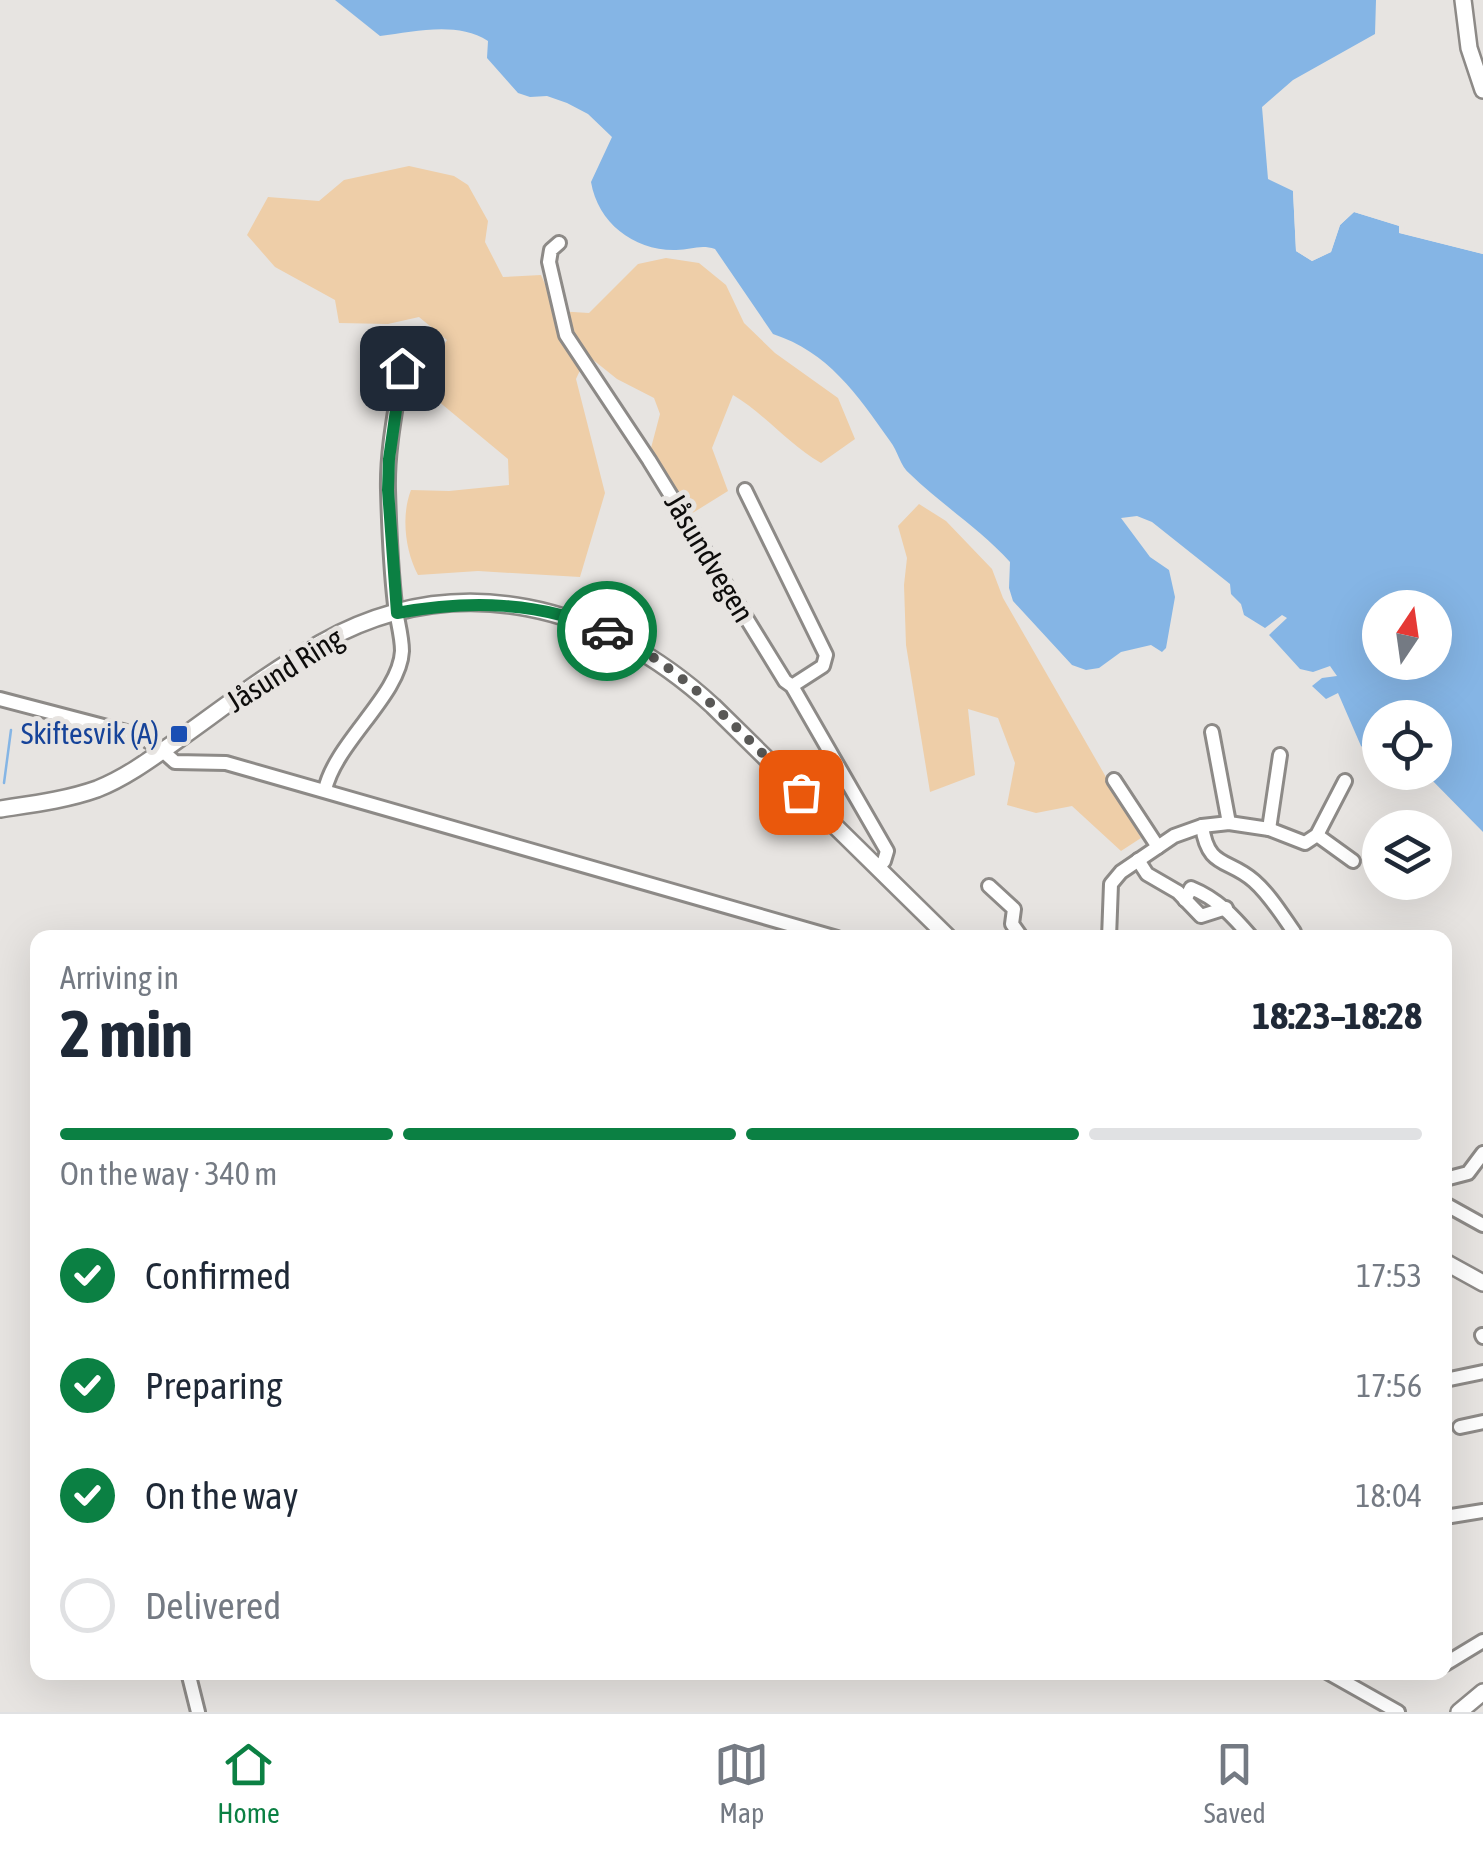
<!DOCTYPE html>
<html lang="en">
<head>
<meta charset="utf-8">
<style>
  body { margin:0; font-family:"Asap Condensed",sans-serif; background:#f2f2f3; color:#1f2937; height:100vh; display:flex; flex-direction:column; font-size:38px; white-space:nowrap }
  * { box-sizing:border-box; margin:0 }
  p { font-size:32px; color:#747a83 }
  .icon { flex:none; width:55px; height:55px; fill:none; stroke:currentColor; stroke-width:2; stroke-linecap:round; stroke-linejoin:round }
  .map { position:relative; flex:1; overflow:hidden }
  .side { position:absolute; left:30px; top:930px; width:1422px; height:750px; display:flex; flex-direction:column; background:#fff; border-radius:20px; box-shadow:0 10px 40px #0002 }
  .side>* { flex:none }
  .needle { width:65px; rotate:13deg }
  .buttons { position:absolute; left:1362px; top:590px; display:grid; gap:20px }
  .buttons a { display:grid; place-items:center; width:90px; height:90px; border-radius:50%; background:#fff; box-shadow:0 10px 40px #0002; font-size:50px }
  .pin { position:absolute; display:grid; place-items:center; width:85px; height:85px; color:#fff; margin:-42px; border-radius:20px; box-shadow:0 5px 15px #0006 }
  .courier { position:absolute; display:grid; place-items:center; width:100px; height:100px; margin:-50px; border:8px solid #0b8043; border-radius:50%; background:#fff; color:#222; box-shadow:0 2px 12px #0007 }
  .head em { font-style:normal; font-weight:700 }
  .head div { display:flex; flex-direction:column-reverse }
  .head { display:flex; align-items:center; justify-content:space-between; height:170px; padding:0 30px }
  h1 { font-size:65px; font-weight:700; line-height:75px }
  .bar { display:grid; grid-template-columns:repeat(4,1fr); gap:15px 10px; align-content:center; height:120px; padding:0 30px }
  .bar i { height:12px; border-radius:8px; background:#e0e1e3 }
  .bar .on { background:#0b8043 }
  .bar p { grid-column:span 4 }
  ol { padding:0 30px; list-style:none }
  li { display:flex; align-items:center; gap:30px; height:110px }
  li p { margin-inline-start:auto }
  li .icon { padding:10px; border-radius:50%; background:#0b8043; color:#fff; stroke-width:4 }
  li:last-child { color:#747a83 }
  li i { width:55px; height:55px; border:5px solid #e0e1e3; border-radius:50% }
  .menu { display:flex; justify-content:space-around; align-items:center; height:140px; border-top:2px solid #e0e1e3; background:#fff; font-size:28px; color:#747a83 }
  .menu a { display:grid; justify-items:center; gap:5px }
  .menu .on { color:#0b8043 }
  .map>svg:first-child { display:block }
  .green { fill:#eecea8 }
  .water { fill:#85b5e5; fill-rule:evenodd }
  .pier { fill:#e7e4e1 }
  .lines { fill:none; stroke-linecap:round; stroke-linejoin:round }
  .stream { stroke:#85b5e5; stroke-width:2.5 }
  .minor-casing { stroke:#8d8a87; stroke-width:18 }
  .major-casing { stroke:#8d8a87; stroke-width:20 }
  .minor { stroke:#fff; stroke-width:12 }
  .major { stroke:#fff; stroke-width:15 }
  .done { stroke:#595856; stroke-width:10; stroke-dasharray:0 18 }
  .route { stroke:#0b8043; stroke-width:12 }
  .transit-dot { fill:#1a4fb4; stroke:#e7e4e1; stroke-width:4 }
  .labels { text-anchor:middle; stroke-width:10; stroke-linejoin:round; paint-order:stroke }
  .street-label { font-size:30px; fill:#0d0c0b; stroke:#e7e4e1 }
  .transit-label { font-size:30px; fill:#164399; stroke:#e7e4e1; text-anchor:end }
</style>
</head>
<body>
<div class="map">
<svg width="1483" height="1712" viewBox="0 0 1483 1712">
  <rect width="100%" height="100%" fill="#e7e4e1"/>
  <g class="green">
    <path d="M 409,166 L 454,176 L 468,185 L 488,221 L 485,242 L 503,277 L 541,275 L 557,311 L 589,313 L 638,264 L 666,258 L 699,263 L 726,285 L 744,323 L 775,353 L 838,398 L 855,439 L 821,463 C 788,444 765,414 733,395 L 712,448 L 728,491 L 691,514 L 651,448 L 660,414 L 654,398 L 617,379 L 587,355 L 576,379 L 605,493 L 580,577 L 478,571 L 418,575 C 405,551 401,515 411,490 L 449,491 L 509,485 L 508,459 L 420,386 L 447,340 L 419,317 L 388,324 L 339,323 L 335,300 L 275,267 L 247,235 L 268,197 L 319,201 L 344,180 Z"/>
    <path d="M 919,504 L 946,521 L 992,569 L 1003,598 L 1141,838 L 1121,851 L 1072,806 L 1036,813 L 1007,805 L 1015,763 L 998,718 L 968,709 L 975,775 L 930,792 L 906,645 L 904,585 L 907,558 L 898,526 Z"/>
  </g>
  <path class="water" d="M 335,0 L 1376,0 L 1375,34 L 1293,80 L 1262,107 L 1268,179 L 1293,191 L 1296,251 L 1312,261 L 1331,252 L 1340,225 L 1354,212 L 1400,226 L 1400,233 L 1483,254 L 1483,832 L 1425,773 L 1435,772 L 1435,718 L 1380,718 L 1380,759 L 1361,746 L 1338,693 L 1326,699 L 1312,686 L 1322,678 L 1337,676 L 1330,666 L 1313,672 L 1300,669 L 1269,635 L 1287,618 L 1282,615 L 1265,628 L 1244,615 L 1241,604 L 1231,594 L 1230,584 L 1152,522 L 1137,516 L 1121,518 L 1150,557 L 1169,570 L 1175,597 L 1166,648 L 1162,652 L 1151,645 L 1121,652 L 1099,668 L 1086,670 L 1072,665 L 1013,601 L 1009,588 L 1010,562 C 980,529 942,505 910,474 C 900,466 898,451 890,441 C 857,394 828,352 773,334 L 715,249 C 700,244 691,250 676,250 C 634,251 598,223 591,182 L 612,137 L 588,114 L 567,103 L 547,96 L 530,97 L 518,93 L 487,58 L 488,41 C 456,21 415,32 380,36 ZM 1380,608 L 1435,608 L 1435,662 L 1380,662 Z"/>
  <path class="pier" d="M 1293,191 L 1298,191 L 1301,248 L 1312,255 L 1327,248 L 1336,223 L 1354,207 L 1402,222 L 1405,229 L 1483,249 L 1483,254 L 1399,233 L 1399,226 L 1354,212 L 1340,225 L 1331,252 L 1312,261 L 1296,251 Z"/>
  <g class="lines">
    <path class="stream" d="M 4,783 L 11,730"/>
    <defs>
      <g id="minor">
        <path d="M 559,243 L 551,250 L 549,262 L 566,335 L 649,460 L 785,681 L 792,686 L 887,851 L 884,861 L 878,868"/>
        <path d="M 745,490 L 826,655 L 823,666 L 792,686"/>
        <path d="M 0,699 L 134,734 L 156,745 L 175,762 L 226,763 L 837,938"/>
        <path d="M 1212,732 L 1229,823"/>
        <path d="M 1114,780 L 1158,847"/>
        <path d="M 325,790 C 335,743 400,695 402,651 C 402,636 397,620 395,605 C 391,570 389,526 388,490 C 387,449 396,408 402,368"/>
        <path d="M 1202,826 C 1208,869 1228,858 1254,881 C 1270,895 1282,915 1294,932"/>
        <path d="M 1269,829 L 1280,755"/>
        <path d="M 1317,835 L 1353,861"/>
        <path d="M 1138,860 L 1147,874 L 1178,892 L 1201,916 L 1226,908"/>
        <path d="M 989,886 L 1014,909 L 1012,924 L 1022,938"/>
        <path d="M 1185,900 L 1191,888 C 1218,899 1233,916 1252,938"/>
        <path d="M 1109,938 L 1111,884 L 1121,872 L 1174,836 L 1202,826 L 1229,823 L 1269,829 L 1305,843 L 1317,835 L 1345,781"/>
        <path d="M 1445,1179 L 1468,1173 L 1483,1153"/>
        <path d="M 1445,1204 L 1483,1225"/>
        <path d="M 1482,1335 L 1483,1337"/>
        <path d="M 1445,1380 L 1483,1372"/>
        <path d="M 1460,1427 L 1483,1422"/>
        <path d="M 1445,1517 L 1483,1511"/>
        <path d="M 1445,1664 L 1483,1641"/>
        <path d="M 188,1672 L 198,1712"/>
        <path d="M 1327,1672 L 1398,1712"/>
      </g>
      <g id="major">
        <path d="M 1463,0 L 1469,48 L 1483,90"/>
        <path d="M 0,809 C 33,804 66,800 97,789 C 125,778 151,759 175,742 C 223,708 270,671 321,643 C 458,566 603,605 713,706 L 949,938"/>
        <path d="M 1445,1262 L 1483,1283"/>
        <path d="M 1459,1712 L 1483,1692"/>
      </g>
    </defs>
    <use href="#minor" class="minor-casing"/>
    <use href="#major" class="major-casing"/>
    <use href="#minor" class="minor"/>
    <use href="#major" class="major"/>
  </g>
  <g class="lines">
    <path class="done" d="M 607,631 C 684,667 742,734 801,792"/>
    <path class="route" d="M 402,368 L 389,459 L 388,490 L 397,613 C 469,600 539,601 607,631"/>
  </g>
  <rect class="transit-dot" x="169" y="724" width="20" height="20" rx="5"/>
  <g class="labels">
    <g class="street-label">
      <text transform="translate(709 558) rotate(59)" y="10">Jåsundvegen</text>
      <text transform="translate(285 670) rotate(-32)" y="10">Jåsund Ring</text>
    </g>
    <g class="transit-label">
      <text x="159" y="744">Skiftesvik (A)</text>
    </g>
  </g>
</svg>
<div class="buttons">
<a><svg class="needle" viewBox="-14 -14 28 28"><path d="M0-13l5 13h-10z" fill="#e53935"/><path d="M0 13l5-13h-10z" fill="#747a83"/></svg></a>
<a><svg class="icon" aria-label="locate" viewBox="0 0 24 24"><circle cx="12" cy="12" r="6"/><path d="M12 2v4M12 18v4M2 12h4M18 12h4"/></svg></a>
<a><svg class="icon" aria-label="layers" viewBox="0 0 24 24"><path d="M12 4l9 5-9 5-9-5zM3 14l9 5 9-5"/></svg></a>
</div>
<div class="pin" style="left:801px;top:792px;background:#ea580c"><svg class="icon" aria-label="bag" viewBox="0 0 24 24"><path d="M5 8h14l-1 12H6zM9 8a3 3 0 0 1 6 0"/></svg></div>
<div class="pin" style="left:402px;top:368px;background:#1f2937"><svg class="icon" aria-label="home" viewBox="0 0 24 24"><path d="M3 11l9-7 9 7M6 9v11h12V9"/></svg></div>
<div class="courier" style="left:607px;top:631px"><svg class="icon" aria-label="car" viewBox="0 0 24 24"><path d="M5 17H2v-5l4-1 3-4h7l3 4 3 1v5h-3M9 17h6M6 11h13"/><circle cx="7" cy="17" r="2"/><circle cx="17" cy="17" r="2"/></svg></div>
<section class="side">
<div class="head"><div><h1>2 min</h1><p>Arriving in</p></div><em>18:23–18:28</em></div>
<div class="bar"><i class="on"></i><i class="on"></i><i class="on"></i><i></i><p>On the way · 340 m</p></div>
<ol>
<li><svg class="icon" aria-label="check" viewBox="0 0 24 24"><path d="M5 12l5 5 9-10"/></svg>Confirmed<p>17:53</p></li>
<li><svg class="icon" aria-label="check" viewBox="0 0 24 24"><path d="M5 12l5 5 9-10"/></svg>Preparing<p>17:56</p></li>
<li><svg class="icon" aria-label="check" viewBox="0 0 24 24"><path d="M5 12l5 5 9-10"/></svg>On the way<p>18:04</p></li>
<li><i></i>Delivered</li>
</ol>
</section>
</div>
<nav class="menu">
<a class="on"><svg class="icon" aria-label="home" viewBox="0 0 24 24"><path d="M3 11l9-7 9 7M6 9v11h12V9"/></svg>Home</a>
<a><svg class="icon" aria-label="map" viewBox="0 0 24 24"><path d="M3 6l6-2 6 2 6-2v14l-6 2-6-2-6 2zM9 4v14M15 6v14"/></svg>Map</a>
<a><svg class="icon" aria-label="saved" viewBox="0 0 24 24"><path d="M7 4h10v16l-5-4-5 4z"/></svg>Saved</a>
</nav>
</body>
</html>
